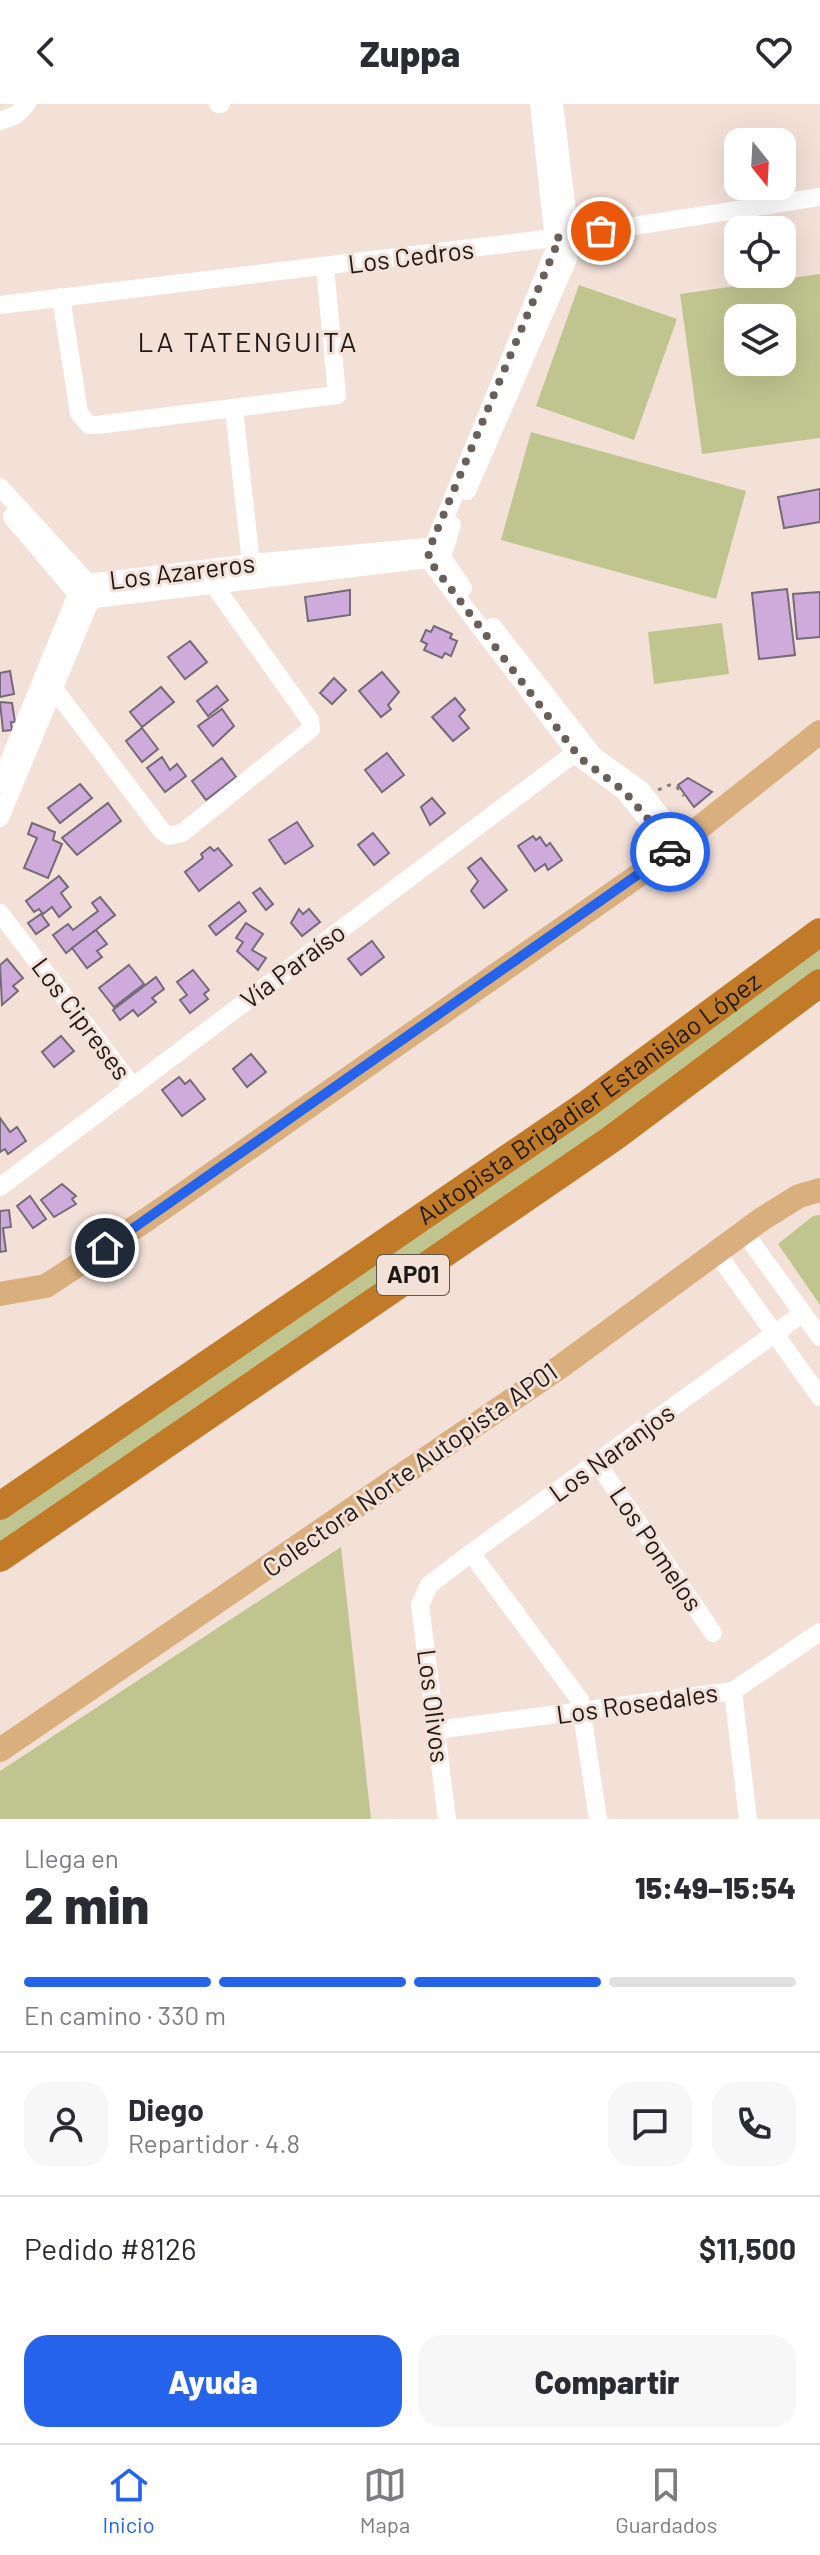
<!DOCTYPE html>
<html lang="es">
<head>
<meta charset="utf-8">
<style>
  body { margin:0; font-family:Barlow,sans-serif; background:#f7f7f7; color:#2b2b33; height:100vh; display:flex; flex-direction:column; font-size:30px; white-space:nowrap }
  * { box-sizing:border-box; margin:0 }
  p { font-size:26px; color:#7c7c81 }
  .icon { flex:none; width:44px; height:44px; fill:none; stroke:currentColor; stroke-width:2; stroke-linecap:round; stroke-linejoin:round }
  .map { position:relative; height:1715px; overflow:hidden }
  .sheet { display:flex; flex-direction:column; background:#fff; flex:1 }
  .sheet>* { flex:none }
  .needle { width:52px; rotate:162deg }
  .fabs { position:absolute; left:724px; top:24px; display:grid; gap:16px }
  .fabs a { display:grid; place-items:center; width:72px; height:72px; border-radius:16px; background:#fff; box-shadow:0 8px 32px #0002; font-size:40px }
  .pin { position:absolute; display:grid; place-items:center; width:68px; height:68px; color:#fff; margin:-34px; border:4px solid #fff; border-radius:50%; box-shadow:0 2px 8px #0007 }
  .courier { position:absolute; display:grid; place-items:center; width:80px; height:80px; margin:-40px; border:6px solid #2563eb; border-radius:50%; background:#fff; color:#222; box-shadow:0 2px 10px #0007 }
  .headline em { font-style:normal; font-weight:800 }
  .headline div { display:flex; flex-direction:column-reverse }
  .headline { display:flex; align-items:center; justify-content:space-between; height:136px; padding:0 24px }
  h1 { font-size:52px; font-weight:800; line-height:60px }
  .bar { display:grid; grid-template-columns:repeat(4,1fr); gap:12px 8px; align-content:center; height:96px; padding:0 24px }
  .bar i { height:10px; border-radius:6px; background:#e1e1e2 }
  .bar .on { background:#2563eb }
  .bar p { grid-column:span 4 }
  .line { display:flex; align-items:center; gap:20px; padding:0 24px; border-top:2px solid #e1e1e2 }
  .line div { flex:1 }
  .round { display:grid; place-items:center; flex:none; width:84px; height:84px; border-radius:24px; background:#f7f7f7 }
  .cta { display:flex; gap:16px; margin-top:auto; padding:16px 24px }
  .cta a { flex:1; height:92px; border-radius:24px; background:#2563eb; color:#fff; font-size:32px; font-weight:800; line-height:92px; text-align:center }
  .cta a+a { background:#f7f7f7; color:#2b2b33 }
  header { display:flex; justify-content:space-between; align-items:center; height:104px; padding:0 24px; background:#fff; font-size:36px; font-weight:800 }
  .tabs { display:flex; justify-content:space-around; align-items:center; height:112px; border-top:2px solid #e1e1e2; background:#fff; font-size:22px; color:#7c7c81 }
  .tabs a { display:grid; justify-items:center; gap:4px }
  .tabs .on { color:#2563eb }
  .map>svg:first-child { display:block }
  .green { fill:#c0c58f; fill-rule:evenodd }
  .building { fill:#ceabdb; stroke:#746a78; stroke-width:2 }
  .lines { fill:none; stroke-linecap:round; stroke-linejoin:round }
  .path { stroke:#8c807a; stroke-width:3; stroke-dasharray:4 6; stroke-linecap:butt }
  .minor { stroke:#fff; stroke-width:18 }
  .major { stroke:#daaf7e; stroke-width:24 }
  .highway { stroke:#c17a28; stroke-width:28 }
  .done { stroke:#695f5a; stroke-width:8; stroke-dasharray:0 14.4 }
  .route { stroke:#2563eb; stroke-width:10 }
  .labels { text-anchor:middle; stroke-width:6; stroke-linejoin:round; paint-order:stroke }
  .shield { fill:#f3e1d8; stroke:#5f5550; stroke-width:2 }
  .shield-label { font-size:24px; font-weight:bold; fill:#1f1916 }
  .street-label { font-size:26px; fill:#1f1916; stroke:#f3e1d8 }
  .neighbourhood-label { font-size:28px; letter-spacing:2px; fill:#1f1916; stroke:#f3e1d8 }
</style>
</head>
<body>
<header><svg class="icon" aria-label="back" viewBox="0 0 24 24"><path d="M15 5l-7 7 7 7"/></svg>Zuppa<svg class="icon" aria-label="heart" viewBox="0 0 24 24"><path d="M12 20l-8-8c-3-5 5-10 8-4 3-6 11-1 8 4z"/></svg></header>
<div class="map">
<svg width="820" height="1715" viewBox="0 0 820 1715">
  <rect width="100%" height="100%" fill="#f3e1d8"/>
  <g class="green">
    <path d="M 820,170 L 820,334 L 702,350 L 680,190 ZM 738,214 L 782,214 L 782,258 L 738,258 Z"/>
    <path d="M 579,181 L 677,215 L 634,336 L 536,302 Z"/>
    <path d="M 531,328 L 746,387 L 716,495 L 501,436 Z"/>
    <path d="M 722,519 L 729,570 L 654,580 L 648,528 Z"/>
    <path d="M 820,828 L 820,879 L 0,1454 L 0,1402 Z"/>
    <path d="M 820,1111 L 820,1201 L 778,1140 L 813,1112 Z"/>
    <path d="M 341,1443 L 371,1715 L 0,1715 L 0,1667 Z"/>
  </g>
  <g class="building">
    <path d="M 820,385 L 820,418 L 784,424 L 778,393 Z"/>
    <path d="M 787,485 L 795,551 L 759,555 L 752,489 Z"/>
    <path d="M 350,486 L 350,511 L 308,517 L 305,493 Z"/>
    <path d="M 820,488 L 820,533 L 797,535 L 793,490 Z"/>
    <path d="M 434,522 L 452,530 L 450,534 L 457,537 L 451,552 L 445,549 L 442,554 L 424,546 L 427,540 L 421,537 L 426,526 L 431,528 Z"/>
    <path d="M 190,537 L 207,558 L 185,575 L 168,553 Z"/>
    <path d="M 10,567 L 14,590 L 0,593 L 0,569 Z"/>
    <path d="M 382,568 L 399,588 L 388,601 L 391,605 L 381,613 L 359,587 Z"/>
    <path d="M 334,574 L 346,586 L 332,600 L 320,589 Z"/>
    <path d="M 217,582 L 228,596 L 208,612 L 197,597 Z"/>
    <path d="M 161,583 L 174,598 L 142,623 L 130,608 Z"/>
    <path d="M 455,594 L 465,606 L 459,612 L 469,624 L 453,637 L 432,613 Z"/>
    <path d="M 0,598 L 12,599 L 15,618 L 11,618 L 12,626 L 3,627 Z"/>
    <path d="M 222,605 L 234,622 L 213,642 L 198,622 Z"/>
    <path d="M 142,624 L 158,645 L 142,658 L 126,637 Z"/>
    <path d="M 387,649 L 404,671 L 382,688 L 365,666 Z"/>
    <path d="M 162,653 L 170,666 L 177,660 L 186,672 L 165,688 L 147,664 Z"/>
    <path d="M 222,654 L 236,673 L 206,696 L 192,677 Z"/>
    <path d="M 688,674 L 712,688 L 694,703 L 678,681 Z"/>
    <path d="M 80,680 L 92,694 L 60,719 L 48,704 Z"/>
    <path d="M 432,694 L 445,709 L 430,721 L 421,703 Z"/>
    <path d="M 108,699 L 121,717 L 77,751 L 62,734 Z"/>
    <path d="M 297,718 L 313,742 L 285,760 L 269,736 Z"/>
    <path d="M 32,719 L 55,728 L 53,736 L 62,740 L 48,774 L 24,764 L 37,734 L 28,730 Z"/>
    <path d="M 373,729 L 389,749 L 374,761 L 358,741 Z"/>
    <path d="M 533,732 L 536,736 L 540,733 L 546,742 L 550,739 L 562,756 L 548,766 L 545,760 L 535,767 L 518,742 Z"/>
    <path d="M 210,743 L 214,747 L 218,744 L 232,761 L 199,787 L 185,768 L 203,754 L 201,750 Z"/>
    <path d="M 481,754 L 507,786 L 484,804 L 471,787 L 478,777 L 468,764 Z"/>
    <path d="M 59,772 L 68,783 L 61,789 L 71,803 L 59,813 L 52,803 L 43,810 L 39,805 L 34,808 L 26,797 Z"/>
    <path d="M 260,784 L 273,800 L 266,806 L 253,789 Z"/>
    <path d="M 100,793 L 115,811 L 66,849 L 53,831 L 68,820 L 73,826 L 98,807 L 92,799 Z"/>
    <path d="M 239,798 L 246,807 L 216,831 L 209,822 Z"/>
    <path d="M 299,805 L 303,810 L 309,805 L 320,818 L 302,832 L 291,819 Z"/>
    <path d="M 41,810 L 49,821 L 36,830 L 28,819 Z"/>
    <path d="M 246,819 L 263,830 L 252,846 L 266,854 L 258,866 L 237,847 L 243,838 L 236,834 Z"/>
    <path d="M 96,826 L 107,840 L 97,847 L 102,853 L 87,864 L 72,844 Z"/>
    <path d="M 372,837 L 384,853 L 361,871 L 348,855 Z"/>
    <path d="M 7,855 L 23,874 L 13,882 L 18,887 L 2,901 L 0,861 Z"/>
    <path d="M 129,861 L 144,880 L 114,903 L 99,884 Z"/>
    <path d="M 193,866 L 209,886 L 204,890 L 208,895 L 190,909 L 180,896 L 187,891 L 177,878 Z"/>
    <path d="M 156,873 L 164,885 L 152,894 L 156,898 L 138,912 L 133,906 L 120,916 L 113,906 Z"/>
    <path d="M 61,932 L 74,947 L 54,963 L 42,948 Z"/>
    <path d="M 251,950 L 266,968 L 247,983 L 233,965 Z"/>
    <path d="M 179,973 L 185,980 L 190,976 L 205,995 L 182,1012 L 162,986 Z"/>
    <path d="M 0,1014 L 10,1028 L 17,1023 L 26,1037 L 8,1050 L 5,1045 L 0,1048 Z"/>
    <path d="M 62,1080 L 76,1092 L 72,1095 L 76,1100 L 54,1113 L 41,1096 Z"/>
    <path d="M 30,1092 L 46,1115 L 33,1124 L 17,1102 Z"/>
    <path d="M 9,1106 L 11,1123 L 3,1124 L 6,1147 L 0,1148 L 0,1107 Z"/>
  </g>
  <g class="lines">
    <path class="path" d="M 658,686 L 669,681 L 676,682 L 684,692"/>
    <g class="minor">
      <path d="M 218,0 L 221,0"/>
      <path d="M 539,0 L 555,145 L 428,455 L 580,654 L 624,687 L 672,747"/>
      <path d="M 0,17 L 16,11 L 27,0"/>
      <path d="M 61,193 L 79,309 L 89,321 L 97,321 L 337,291 L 325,163"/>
      <path d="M 0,201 L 570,132 L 820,93"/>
      <path d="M 234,305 L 251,459"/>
      <path d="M 0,383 L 88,479 L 92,488"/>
      <path d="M 467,387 L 568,155 L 570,132 L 554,0"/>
      <path d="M 12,413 L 77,490 L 86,493"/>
      <path d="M 452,421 L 442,453 L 463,484"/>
      <path d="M 493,523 L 594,652 L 641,686 L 675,730"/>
      <path d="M 45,582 L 58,590 L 162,727 L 169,732 L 182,729 L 311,625 L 310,616 L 213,480"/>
      <path d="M 0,679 L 77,490 L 88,479 L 251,459 L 427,443"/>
      <path d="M 0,714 L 88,502 L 94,495 L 437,454"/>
      <path d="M 0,809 L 133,983"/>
      <path d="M 0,1083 L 584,642"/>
      <path d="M 744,1128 L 820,1233"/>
      <path d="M 716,1148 L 820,1293"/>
      <path d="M 598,1360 L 713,1529"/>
      <path d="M 471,1449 L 580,1596 L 598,1715"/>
      <path d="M 733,1587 L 748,1715"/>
      <path d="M 436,1626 L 733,1587 L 820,1528"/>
      <path d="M 447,1715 L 420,1501 L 429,1481 L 471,1449 L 803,1209"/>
    </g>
    <g class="major">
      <path d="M 0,1190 L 46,1182 L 149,1114 L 646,766 L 820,628"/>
      <path d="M 0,1646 L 560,1263 L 762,1115 L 799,1092 L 820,1086"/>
    </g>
    <g class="highway">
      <path id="s1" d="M 0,1402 L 587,1000 L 820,828"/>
      <path d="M 0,1454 L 613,1034 L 820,879"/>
    </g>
  </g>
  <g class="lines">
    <path class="done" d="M 601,127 L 555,134 L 555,145 L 430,443 L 428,455 L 580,654 L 624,687 L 659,728 L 670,748"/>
    <path class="route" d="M 105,1144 L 670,748"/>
  </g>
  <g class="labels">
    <rect class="shield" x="377" y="1151" width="72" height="40" rx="6"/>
    <g class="shield-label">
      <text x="413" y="1179">AP01</text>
    </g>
    <g class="street-label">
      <text transform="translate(411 153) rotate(-7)" y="9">Los Cedros</text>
      <text transform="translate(182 468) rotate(-7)" y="9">Los Azareros</text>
      <text transform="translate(293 862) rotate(-37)" y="9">Vía Paraíso</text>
      <text transform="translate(81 915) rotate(53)" y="9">Los Cipreses</text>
      <text dy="9" stroke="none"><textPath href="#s1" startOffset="716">Autopista Brigadier Estanislao López</textPath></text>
      <text transform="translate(612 1349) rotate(-36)" y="9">Los Naranjos</text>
      <text transform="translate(410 1366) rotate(-35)" y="9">Colectora Norte Autopista AP01</text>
      <text transform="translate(656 1445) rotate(56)" y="9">Los Pomelos</text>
      <text transform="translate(637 1600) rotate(-8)" y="9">Los Rosedales</text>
      <text transform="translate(433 1602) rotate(83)" y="9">Los Olivos</text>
    </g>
    <g class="neighbourhood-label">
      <text x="248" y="248">LA TATENGUITA</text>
    </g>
  </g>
</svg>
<div class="fabs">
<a><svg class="needle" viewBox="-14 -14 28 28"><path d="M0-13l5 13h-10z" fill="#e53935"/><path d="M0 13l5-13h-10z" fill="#7c7c81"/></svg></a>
<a><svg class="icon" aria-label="locate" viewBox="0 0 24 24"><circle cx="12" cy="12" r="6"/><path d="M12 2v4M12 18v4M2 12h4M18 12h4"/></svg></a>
<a><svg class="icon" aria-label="layers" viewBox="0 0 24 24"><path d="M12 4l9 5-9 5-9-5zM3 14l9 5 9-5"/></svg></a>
</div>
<div class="pin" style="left:601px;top:127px;background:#ea580c"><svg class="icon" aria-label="bag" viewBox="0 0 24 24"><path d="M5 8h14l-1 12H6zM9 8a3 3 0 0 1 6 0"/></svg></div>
<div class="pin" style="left:105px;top:1144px;background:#1f2937"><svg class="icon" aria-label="home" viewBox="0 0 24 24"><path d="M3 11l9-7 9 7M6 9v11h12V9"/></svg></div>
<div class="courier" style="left:670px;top:748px"><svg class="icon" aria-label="car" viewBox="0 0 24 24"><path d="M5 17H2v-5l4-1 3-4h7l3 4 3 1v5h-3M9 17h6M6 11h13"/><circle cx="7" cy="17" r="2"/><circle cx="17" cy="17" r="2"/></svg></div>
</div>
<section class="sheet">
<div class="headline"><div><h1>2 min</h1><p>Llega en</p></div><em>15:49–15:54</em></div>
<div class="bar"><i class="on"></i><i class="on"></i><i class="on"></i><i></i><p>En camino · 330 m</p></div>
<div class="line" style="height:144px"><a class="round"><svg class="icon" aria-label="person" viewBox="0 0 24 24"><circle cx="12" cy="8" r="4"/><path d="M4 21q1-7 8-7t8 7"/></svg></a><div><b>Diego</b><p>Repartidor · 4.8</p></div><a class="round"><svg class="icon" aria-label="chat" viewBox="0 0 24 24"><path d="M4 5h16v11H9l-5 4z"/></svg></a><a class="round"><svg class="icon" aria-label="phone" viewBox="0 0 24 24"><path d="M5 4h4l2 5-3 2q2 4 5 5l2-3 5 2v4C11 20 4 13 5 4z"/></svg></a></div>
<div class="line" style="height:104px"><div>Pedido #8126</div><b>$11,500</b></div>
<div class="cta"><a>Ayuda</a><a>Compartir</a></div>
</section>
<nav class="tabs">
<a class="on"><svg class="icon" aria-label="home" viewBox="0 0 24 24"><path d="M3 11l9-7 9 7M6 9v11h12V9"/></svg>Inicio</a>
<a><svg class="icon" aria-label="map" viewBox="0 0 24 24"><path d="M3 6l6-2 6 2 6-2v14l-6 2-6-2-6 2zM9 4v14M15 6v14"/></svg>Mapa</a>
<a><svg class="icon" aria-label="saved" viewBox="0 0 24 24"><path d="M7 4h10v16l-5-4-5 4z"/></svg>Guardados</a>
</nav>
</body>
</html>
